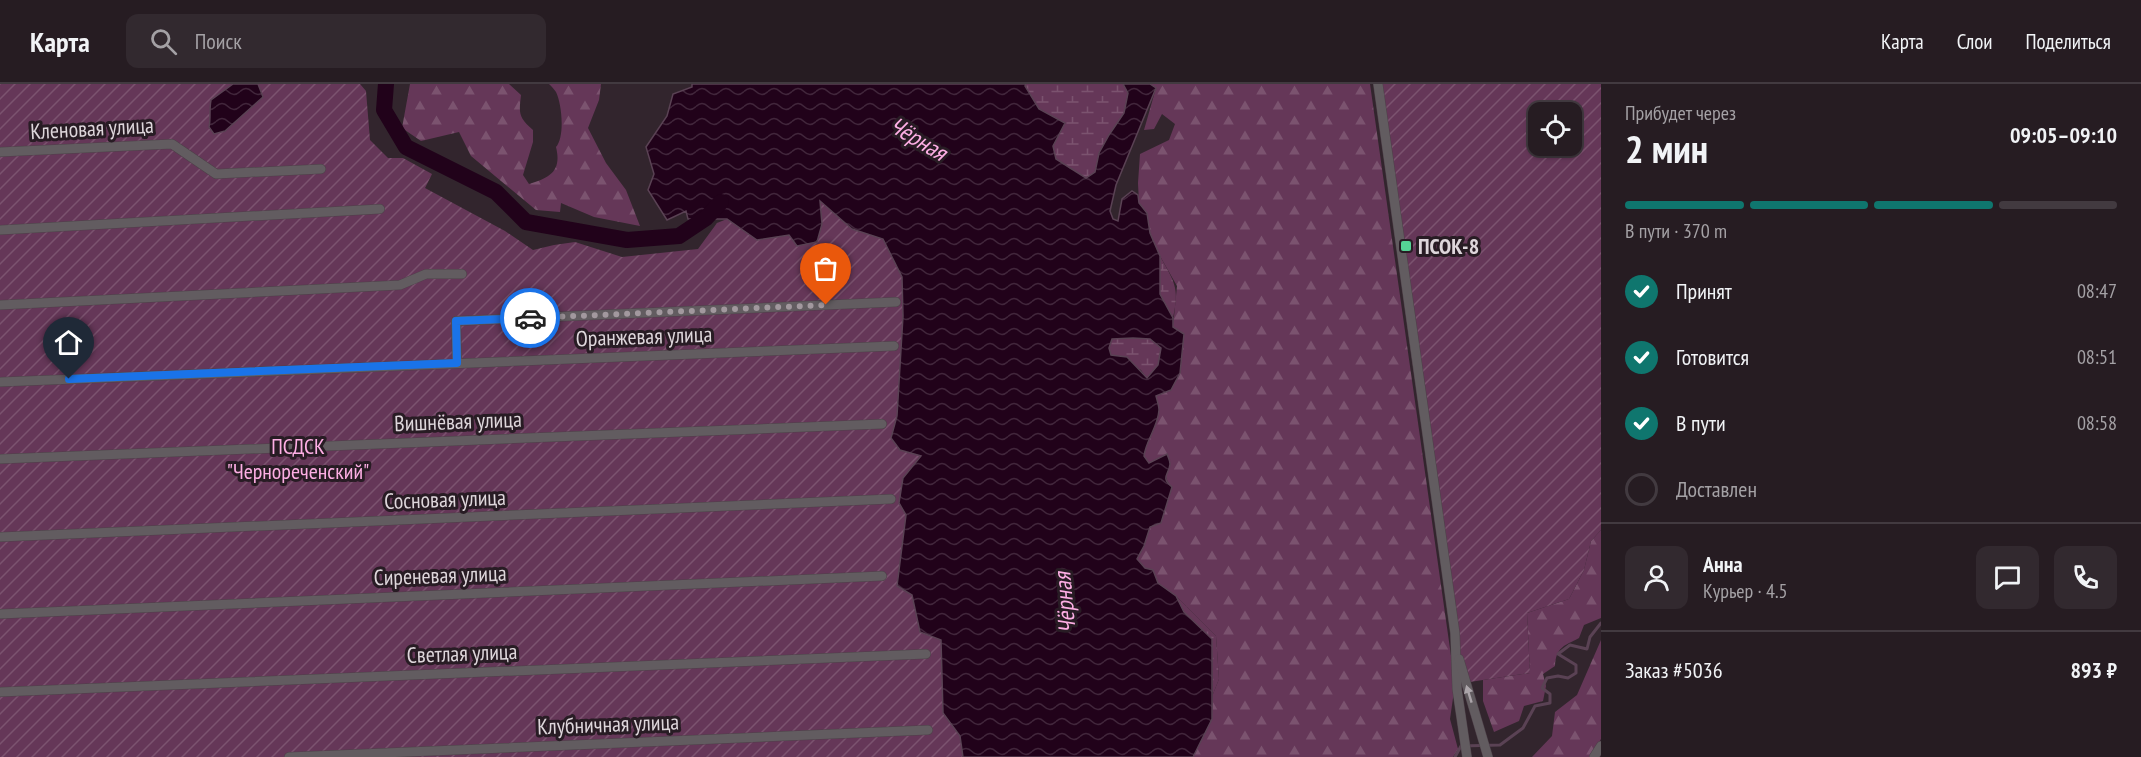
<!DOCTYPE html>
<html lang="ru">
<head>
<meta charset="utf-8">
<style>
  body { margin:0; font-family:"PT Sans Narrow",sans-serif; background:#32292f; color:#f1f3f6; height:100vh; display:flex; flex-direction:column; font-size:22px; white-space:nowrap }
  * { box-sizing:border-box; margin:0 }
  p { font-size:20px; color:#a4a1a5 }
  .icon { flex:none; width:33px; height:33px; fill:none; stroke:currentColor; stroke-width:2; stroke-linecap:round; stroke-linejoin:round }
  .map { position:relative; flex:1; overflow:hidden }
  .side { display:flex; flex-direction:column; background:#261c22; width:540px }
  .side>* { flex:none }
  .buttons { position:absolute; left:1528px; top:18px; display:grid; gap:12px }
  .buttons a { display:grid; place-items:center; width:54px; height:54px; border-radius:12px; background:#261c22; box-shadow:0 2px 4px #0004,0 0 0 2px #423a40; font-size:30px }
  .pin { position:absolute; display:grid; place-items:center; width:51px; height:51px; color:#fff; margin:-62px -26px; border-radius:50% 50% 50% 0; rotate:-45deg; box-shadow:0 0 6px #0007 }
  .pin .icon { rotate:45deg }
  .courier { position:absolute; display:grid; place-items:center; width:60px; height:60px; margin:-30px; border:4px solid #1a73e8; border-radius:50%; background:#fff; color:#222; box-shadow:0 2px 8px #0007 }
  .summary em { font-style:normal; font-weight:700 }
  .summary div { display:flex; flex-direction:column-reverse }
  .summary { display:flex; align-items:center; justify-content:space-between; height:102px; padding:0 24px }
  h1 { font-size:39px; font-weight:700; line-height:45px }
  .bar { display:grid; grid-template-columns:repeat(4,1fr); gap:9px 6px; align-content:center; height:72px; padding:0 24px }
  .bar i { height:8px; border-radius:4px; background:#423a40 }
  .bar .current { background:#0f766e }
  .bar p { grid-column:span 4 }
  .line { display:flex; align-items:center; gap:15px; padding:0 24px; border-top:2px solid #423a40 }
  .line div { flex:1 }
  .round { display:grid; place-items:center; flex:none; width:63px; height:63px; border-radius:12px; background:#32292f }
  ol { padding:0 24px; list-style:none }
  li { display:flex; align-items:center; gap:18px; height:66px }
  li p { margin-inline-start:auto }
  li .icon { padding:6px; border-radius:50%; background:#0f766e; color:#fff; stroke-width:4 }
  li:last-child { color:#a4a1a5 }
  li i { width:33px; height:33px; border:3px solid #423a40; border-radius:50% }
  header { display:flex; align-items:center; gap:36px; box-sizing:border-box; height:84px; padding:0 30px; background:#261c22; border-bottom:2px solid #423a40 }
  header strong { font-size:28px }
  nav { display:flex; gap:33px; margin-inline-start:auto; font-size:21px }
  .search { width:420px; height:54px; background:#32292f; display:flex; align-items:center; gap:15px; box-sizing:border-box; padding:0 21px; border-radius:12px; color:#a4a1a5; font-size:22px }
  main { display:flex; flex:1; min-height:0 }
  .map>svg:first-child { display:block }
  .forest { fill:url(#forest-firs) }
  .wetland { fill:url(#wetland-marsh) }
  .garden { fill:url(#garden-furrows); fill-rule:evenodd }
  .water { fill:url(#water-waves); stroke:#5a4254; stroke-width:1.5; fill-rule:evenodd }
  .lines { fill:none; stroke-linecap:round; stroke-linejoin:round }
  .stream { stroke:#5a4254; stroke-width:3 }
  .river { stroke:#21021a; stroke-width:16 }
  .minor-casing { stroke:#4e4149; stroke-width:10 }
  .minor { stroke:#625c60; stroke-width:9 }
  .oneway { fill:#aca5aa }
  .done { stroke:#a2989e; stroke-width:6; stroke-dasharray:0 10.8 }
  .route { stroke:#1a73e8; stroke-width:8 }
  .poi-dot { fill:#55d395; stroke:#281c24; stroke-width:2 }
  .labels { text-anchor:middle; stroke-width:6; stroke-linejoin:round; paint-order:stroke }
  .street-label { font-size:22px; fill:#ded6db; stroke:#281c24 }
  .poi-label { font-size:22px; font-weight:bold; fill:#ded6db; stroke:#281c24; text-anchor:start }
  .park-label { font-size:22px; fill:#fdaee4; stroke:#281c24 }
  .water-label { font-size:24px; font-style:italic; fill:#fdaee4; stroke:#281c24 }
</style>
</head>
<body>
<header>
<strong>Карта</strong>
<div class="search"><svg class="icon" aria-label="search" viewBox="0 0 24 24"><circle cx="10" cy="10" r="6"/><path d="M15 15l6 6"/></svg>Поиск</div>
<nav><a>Карта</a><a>Слои</a><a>Поделиться</a></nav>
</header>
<main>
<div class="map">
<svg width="1601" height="673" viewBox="0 0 1601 673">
  <defs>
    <pattern id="forest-firs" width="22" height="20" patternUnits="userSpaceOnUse" patternTransform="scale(1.5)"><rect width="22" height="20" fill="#653758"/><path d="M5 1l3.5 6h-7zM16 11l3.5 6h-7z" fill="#7b536f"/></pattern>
    <pattern id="wetland-marsh" width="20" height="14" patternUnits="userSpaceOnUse" patternTransform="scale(1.5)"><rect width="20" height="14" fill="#653758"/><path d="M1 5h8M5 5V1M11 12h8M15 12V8" fill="none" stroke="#7b536f"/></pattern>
    <pattern id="garden-furrows" width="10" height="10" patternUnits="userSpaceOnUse" patternTransform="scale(1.5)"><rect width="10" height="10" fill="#653758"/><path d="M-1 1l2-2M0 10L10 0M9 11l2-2" fill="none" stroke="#7b536f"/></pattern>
    <pattern id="water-waves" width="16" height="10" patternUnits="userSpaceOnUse" patternTransform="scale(1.5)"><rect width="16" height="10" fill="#21021a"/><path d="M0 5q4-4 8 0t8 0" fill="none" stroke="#41263b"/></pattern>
  </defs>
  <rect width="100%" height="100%" fill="#32252d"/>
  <g class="forest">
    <path d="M 410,0 L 509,0 L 521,11 C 519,29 518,33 533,46 L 533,58 L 523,91 L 529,100 C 550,94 562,87 556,63 C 565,53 562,20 556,8 C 554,5 552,3 549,0 L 601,0 L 599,16 L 588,44 L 606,79 L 626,106 L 640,142 L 594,133 L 561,119 L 560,128 L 536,126 L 471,72 L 459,48 L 421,57 L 402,44 Z"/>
    <path d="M 1150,0 L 1370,0 L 1455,600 L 1450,635 L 1458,665 L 1453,673 L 1193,673 L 1212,635 L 1213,610 L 1219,595 L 1216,552 L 1176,512 L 1158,499 L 1153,486 L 1145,485 L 1137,475 L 1144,462 L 1150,443 L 1161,439 L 1172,403 C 1164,395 1165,390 1170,380 L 1149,380 L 1144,372 L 1146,360 L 1152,350 L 1156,312 L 1180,289 L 1183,250 L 1173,243 L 1177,202 L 1160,172 L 1150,149 L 1147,130 L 1139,119 L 1138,99 L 1140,70 L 1169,56 L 1175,40 L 1162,30 L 1154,45 L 1144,46 L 1156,4 Z"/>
    <path d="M 1601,446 L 1601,534 L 1584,541 L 1579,554 C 1564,562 1556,563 1555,582 L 1543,590 L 1546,602 L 1543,617 L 1524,622 L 1519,637 L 1494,648 L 1483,617 L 1483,596 L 1530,589 L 1527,529 L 1569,515 L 1584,486 L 1591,457 Z"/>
    <path d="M 1601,556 L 1601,655 L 1590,673 L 1532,673 L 1552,652 L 1555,628 L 1577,611 Z"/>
  </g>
  <g class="wetland">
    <path d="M 1026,0 L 1123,0 L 1128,9 L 1124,29 L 1109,51 L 1099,69 L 1095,88 L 1086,94 L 1055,75 L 1053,62 L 1065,39 L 1039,25 L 1025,2 Z"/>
    <path d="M 1160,172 C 1174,198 1180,203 1173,234 L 1160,210 Z"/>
    <path d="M 1133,254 L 1150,255 L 1161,264 L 1158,281 L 1147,295 L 1141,286 L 1111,271 L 1109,264 L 1111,255 Z"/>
    <path d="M 1176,512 L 1216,552 L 1219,595 L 1213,610 L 1212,555 L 1184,528 Z"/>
  </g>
  <g class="garden">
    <path d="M 0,0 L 360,0 L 366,7 L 370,56 L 388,74 L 403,74 L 432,90 L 425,104 L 505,147 L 533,166 L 554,161 L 575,158 L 622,173 L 698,165 L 717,139 L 727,135 L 757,156 L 822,140 L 819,116 L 852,145 L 883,155 L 902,193 L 903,232 L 897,333 L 891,354 L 921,371 L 903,394 L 899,419 L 906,431 L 897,502 L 912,511 L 920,548 L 941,556 L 943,629 L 960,652 L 963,673 L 0,673 Z"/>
    <path d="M 1375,0 L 1601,0 L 1601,446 L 1591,457 L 1584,486 L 1569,515 L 1527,529 L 1530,589 L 1463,599 L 1412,276 ZM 1539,28 L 1572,28 L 1572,62 L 1539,62 Z"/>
  </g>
  <g class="water">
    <path d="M 233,0 L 258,0 L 263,13 L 225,47 L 214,50 L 209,43 C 211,34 209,26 211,16 Z"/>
    <path d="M 692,0 L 1026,0 L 1025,2 L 1039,25 L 1065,39 L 1053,62 L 1056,75 L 1086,94 L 1095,88 L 1099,69 L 1109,51 L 1124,29 L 1128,9 L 1123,0 L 1150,0 L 1156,4 L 1116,101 L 1110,127 L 1113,135 L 1118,137 L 1122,115 L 1132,107 L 1138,111 L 1139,119 L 1147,129 L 1150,149 L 1160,172 L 1160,210 L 1173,234 L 1173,243 L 1184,250 L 1180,289 L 1171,306 L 1156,312 C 1157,316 1159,322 1159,326 C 1158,343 1146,356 1144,372 L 1149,379 L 1167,370 C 1168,373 1170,376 1170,380 C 1169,391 1160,393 1172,403 L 1161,439 L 1150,443 L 1144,462 L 1137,475 L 1145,484 L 1153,486 L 1158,499 L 1176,512 L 1184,528 L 1212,555 L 1212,635 L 1193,673 L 963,673 L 960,652 L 943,629 L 941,556 L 920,548 L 912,511 L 897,502 L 906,431 L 899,419 L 903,394 L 921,372 L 900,366 L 891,354 L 897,332 L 903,232 L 902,193 L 883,155 L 852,145 L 820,117 L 822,140 L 817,158 L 797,162 L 789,151 L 757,156 L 727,135 L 688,135 L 686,127 L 667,136 L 648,106 L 654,90 L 646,63 L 667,32 L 673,10 L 692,3 ZM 1133,254 L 1150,255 L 1161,264 L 1158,281 L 1147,294 L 1127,273 L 1111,271 L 1109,264 L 1112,255 Z"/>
  </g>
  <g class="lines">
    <path class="stream" d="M 1455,673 L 1461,662 L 1500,661 L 1523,644 L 1535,622 L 1550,619 L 1550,610 L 1542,604 L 1547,594 L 1558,592 L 1568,594 L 1576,589 L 1576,581 L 1558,570 L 1570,561 L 1587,565 L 1590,553 L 1601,539"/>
    <path class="river" d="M 386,0 L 384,26 L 406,63 L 496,108 L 526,138 L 627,156 L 679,152 L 706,134 L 721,118"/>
    <defs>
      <g id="minor">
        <path d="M 1378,0 L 1455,549 L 1457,605 L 1467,673"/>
        <path d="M 0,68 L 172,60 L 216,90 L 321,85"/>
        <path d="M 0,146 L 380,125"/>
        <path d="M 0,221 L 400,201 L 426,190 L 462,190"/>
        <path d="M 457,279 L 456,237 L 896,218"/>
        <path d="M 0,298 L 894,262"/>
        <path d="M 0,375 L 882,340"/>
        <path d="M 0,453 L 891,415"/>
        <path d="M 0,530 L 882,492"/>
        <path d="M 1459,575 L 1488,673"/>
        <path d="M 0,608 L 926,570"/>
        <path d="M 289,673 L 928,646"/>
        <path d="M 1594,673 L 1601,662"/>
      </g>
    </defs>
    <use href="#minor" class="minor-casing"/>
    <use href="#minor" class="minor"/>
  </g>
  <defs><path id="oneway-solid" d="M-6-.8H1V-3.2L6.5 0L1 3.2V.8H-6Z" transform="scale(1.5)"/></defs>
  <use class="oneway" href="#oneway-solid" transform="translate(1469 610) rotate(-107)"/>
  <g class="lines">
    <path class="done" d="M 530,234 L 826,221"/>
    <path class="route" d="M 69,295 L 457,279 L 456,237 L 530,234"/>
  </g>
  <rect class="poi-dot" x="1400" y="156" width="12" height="12" rx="3"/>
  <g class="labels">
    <g class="street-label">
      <text transform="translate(92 44) rotate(-3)" y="8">Кленовая улица</text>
      <text transform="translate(644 252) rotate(-2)" y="8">Оранжевая улица</text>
      <text transform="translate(458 337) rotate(-2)" y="8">Вишнёвая улица</text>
      <text transform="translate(445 415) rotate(-2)" y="8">Сосновая улица</text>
      <text transform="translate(440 491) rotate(-2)" y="8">Сиреневая улица</text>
      <text transform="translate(462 569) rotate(-2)" y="8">Светлая улица</text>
      <text transform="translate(608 640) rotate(-2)" y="8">Клубничная улица</text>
    </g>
    <g class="poi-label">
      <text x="1418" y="170">ПСОК-8</text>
    </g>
    <g class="park-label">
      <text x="298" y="370">ПСДСК<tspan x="298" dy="25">"Чернореченский"</tspan></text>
    </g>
    <g class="water-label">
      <text transform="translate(918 55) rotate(31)" y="8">Чёрная</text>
      <text transform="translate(1065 519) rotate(-95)" y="8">Чёрная</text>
    </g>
  </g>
</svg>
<div class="buttons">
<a><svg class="icon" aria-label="locate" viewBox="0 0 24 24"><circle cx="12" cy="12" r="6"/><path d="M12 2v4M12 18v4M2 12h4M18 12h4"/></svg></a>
</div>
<div class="pin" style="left:826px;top:221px;background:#ea580c"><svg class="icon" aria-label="bag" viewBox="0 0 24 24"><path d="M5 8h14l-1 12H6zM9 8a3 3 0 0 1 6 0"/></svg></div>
<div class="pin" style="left:69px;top:295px;background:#1f2937"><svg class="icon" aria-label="home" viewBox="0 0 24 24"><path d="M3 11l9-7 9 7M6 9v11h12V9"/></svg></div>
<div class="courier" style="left:530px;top:234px"><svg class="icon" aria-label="car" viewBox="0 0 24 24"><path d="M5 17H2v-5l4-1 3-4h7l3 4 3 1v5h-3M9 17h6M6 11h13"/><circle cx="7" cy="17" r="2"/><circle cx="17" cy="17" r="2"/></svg></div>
</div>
<section class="side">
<div class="summary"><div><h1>2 мин</h1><p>Прибудет через</p></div><em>09:05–09:10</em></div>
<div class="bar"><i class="current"></i><i class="current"></i><i class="current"></i><i></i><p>В пути · 370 m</p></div>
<ol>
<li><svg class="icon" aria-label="check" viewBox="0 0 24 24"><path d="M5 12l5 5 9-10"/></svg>Принят<p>08:47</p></li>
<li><svg class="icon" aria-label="check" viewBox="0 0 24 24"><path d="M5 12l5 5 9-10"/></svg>Готовится<p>08:51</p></li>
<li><svg class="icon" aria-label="check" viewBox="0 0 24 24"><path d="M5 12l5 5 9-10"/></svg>В пути<p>08:58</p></li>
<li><i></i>Доставлен</li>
</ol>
<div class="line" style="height:108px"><a class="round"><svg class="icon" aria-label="person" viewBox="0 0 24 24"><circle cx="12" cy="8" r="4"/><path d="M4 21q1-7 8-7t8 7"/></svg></a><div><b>Анна</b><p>Курьер · 4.5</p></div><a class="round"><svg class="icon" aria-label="chat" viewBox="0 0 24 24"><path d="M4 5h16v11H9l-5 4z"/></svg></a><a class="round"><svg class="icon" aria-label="phone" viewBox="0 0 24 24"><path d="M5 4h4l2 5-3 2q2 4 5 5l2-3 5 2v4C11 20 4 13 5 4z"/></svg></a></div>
<div class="line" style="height:78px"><div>Заказ #5036</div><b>893 ₽</b></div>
</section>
</main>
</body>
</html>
